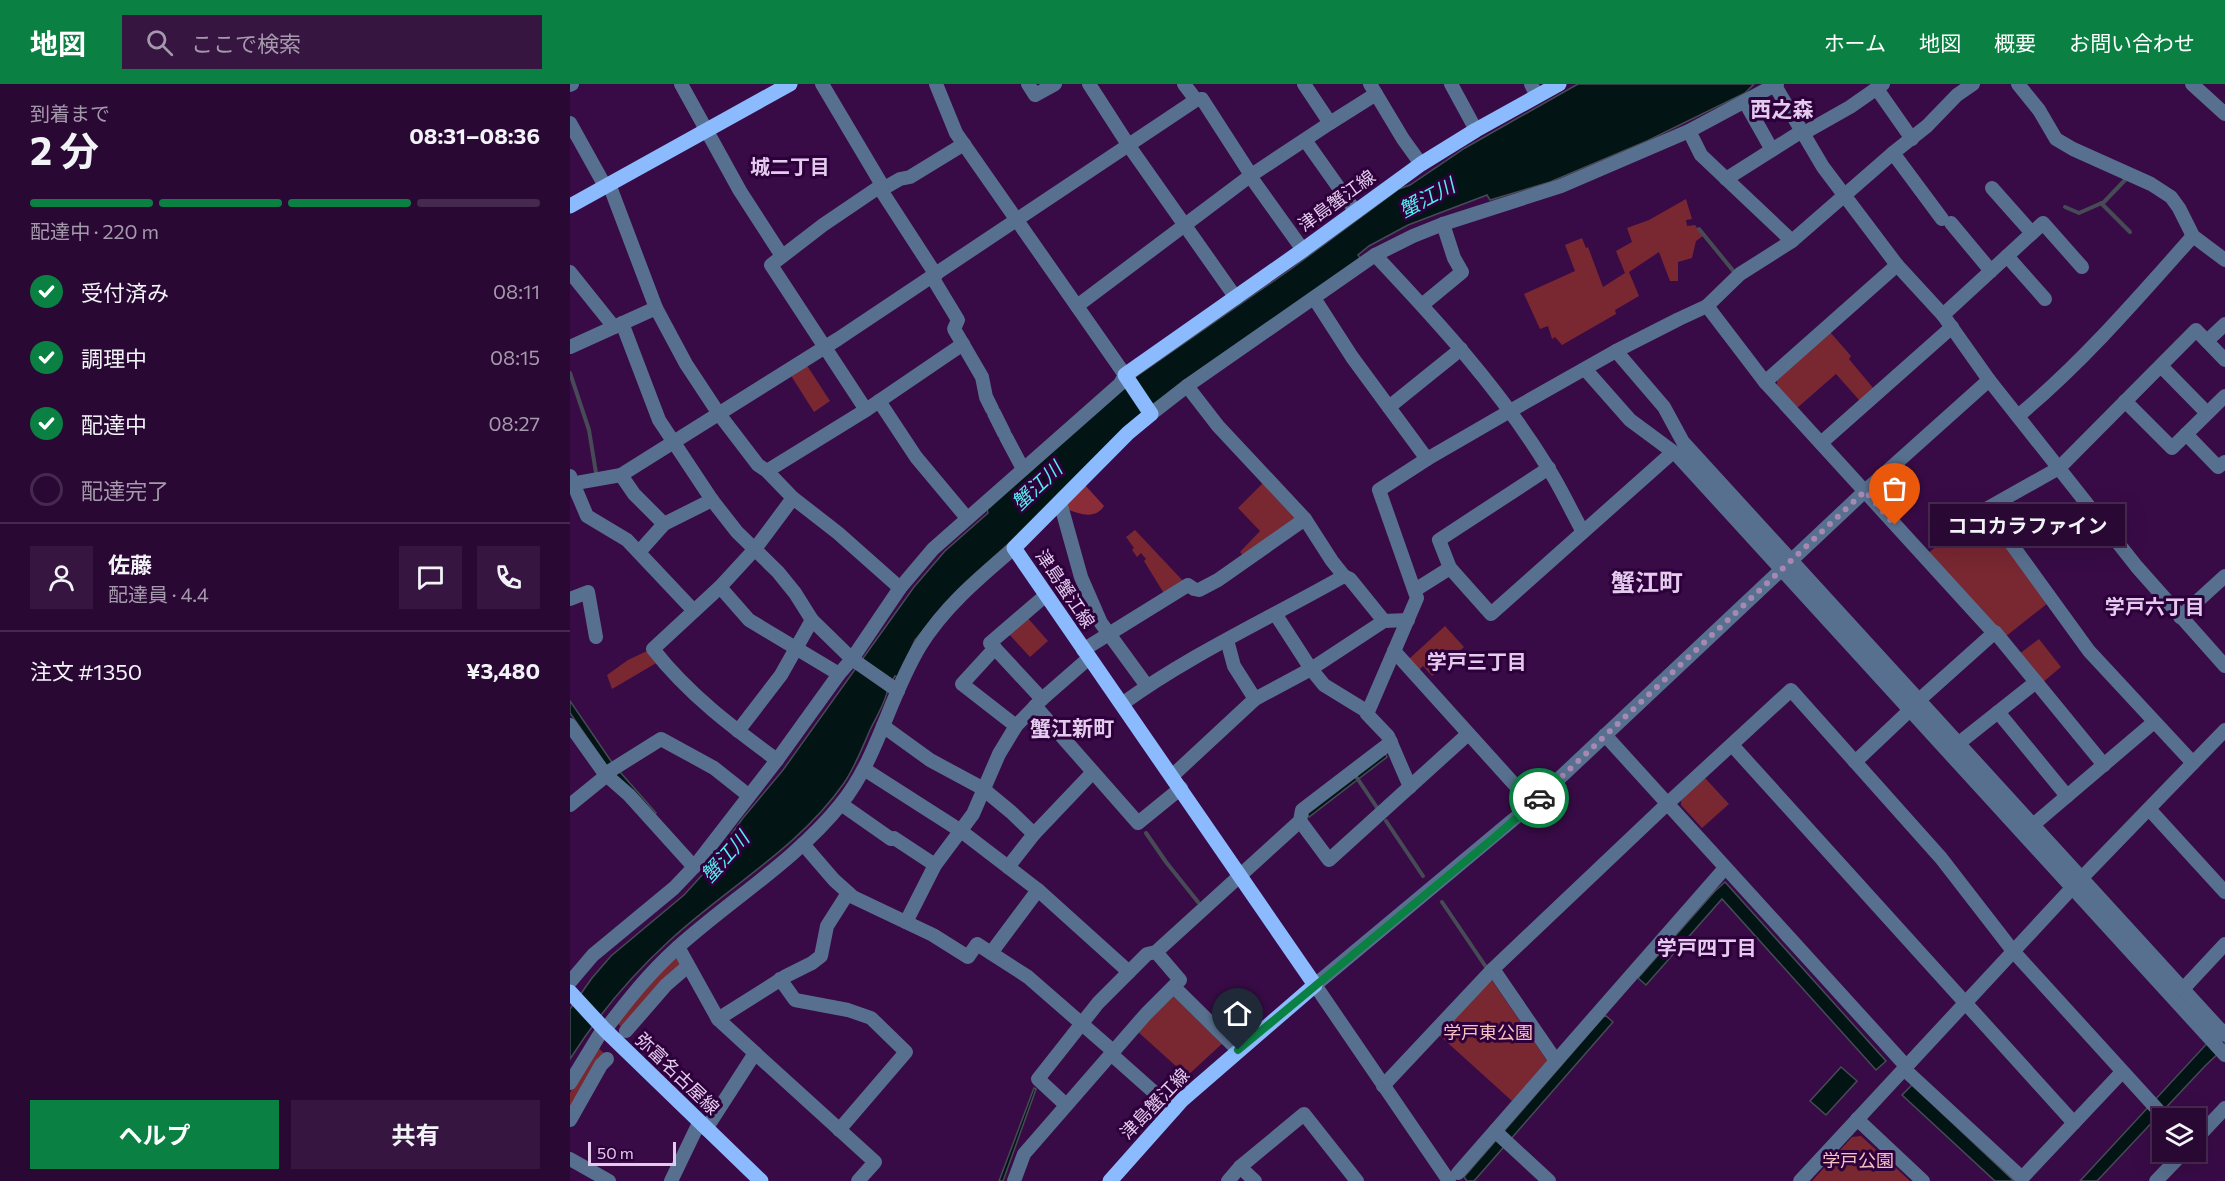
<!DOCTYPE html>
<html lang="ja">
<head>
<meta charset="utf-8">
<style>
  body { margin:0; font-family:Commissioner,"Noto Sans JP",sans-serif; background:#361640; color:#f1f3f6; height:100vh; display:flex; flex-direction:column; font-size:22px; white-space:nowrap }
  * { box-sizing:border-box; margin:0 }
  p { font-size:20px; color:#a59aac }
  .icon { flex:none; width:33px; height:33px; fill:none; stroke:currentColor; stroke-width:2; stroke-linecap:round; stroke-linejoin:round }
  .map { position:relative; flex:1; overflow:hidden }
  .details { display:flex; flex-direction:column; background:#2a0834; width:570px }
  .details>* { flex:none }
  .tools { position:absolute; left:1582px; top:1024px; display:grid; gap:12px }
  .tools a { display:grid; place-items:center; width:54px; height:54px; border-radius:0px; background:#2a0834; box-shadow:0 6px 24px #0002,0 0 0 2px #46294f; font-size:30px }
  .scale { position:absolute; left:18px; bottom:15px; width:88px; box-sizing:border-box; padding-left:6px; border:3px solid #e4cbee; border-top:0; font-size:16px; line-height:21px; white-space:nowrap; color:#e4cbee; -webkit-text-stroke:4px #2d003b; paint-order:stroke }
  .pin { position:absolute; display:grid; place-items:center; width:51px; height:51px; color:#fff; margin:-62px -26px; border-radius:50% 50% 50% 0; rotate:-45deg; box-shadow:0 0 6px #0007 }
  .pin .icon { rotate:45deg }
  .courier { position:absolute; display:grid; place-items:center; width:60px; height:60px; margin:-30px; border:4px solid #0b8043; border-radius:50%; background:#fff; color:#222; box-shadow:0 2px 8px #0007 }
  .bubble { position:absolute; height:42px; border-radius:0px; background:#2a0834; box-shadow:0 6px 24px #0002,0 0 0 2px #46294f; font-size:20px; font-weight:700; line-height:42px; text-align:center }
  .summary em { font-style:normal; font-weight:700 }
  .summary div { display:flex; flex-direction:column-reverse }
  .summary { display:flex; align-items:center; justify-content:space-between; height:102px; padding:0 30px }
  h1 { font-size:39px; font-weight:700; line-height:45px }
  .bar { display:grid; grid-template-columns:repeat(4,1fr); gap:9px 6px; align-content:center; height:72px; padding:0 30px }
  .bar i { height:8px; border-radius:4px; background:#46294f }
  .bar .on { background:#0b8043 }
  .bar p { grid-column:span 4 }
  .line { display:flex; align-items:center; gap:15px; padding:0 30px; border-top:2px solid #46294f }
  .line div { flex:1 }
  .round { display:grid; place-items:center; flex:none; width:63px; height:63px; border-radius:0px; background:#361640 }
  ol { padding:0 30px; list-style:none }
  li { display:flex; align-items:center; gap:18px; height:66px }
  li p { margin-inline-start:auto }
  li .icon { padding:6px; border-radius:50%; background:#0b8043; color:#fff; stroke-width:4 }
  li:last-child { color:#a59aac }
  li i { width:33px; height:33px; border:3px solid #46294f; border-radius:50% }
  .button { display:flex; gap:12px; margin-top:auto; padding:12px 30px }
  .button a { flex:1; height:69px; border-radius:0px; background:#0b8043; color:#fff; font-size:24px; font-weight:700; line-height:69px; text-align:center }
  .button a+a { background:#361640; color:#f1f3f6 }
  header { display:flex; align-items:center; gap:36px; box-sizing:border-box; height:84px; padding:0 30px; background:#0b8043; color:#fff }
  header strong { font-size:28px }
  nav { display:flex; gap:33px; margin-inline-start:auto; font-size:21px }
  .search { width:420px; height:54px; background:#361640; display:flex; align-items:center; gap:15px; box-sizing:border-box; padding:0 21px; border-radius:0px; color:#a59aac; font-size:22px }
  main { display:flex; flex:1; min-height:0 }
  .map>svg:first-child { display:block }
  .green { fill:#792731 }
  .forest { fill:#8b2d39 }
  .water { fill:#021414; stroke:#464b55; stroke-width:1.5 }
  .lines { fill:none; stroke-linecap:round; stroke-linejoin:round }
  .stream { stroke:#464b55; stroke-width:4 }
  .minor { stroke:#58708f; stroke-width:14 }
  .major { stroke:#8bbbfe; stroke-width:15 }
  .done { stroke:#a888b3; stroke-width:6; stroke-dasharray:0 10.8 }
  .route { stroke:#0b8043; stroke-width:8 }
  .labels { text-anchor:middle; stroke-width:6; stroke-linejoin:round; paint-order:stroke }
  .street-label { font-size:18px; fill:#e4cbee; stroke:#2d003b }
  .park-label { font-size:18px; fill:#f7c1c2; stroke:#2d003b }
  .neighbourhood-label { font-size:20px; font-weight:bold; fill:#e4cbee; stroke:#2d003b }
  .water-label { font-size:20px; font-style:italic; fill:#54ecee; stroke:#2d003b }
  .quarter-label { font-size:21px; font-weight:bold; fill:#e4cbee; stroke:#2d003b }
  .district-label { font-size:24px; font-weight:bold; fill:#e4cbee; stroke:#2d003b }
</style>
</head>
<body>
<header>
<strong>地図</strong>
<div class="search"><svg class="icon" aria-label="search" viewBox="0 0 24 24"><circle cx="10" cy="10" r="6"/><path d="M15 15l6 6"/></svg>ここで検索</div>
<nav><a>ホーム</a><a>地図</a><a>概要</a><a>お問い合わせ</a></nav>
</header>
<main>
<section class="details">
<div class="summary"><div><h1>2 分</h1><p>到着まで</p></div><em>08:31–08:36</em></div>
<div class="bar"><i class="on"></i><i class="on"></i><i class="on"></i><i></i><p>配達中 · 220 m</p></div>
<ol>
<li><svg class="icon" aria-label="check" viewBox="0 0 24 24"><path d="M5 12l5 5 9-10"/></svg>受付済み<p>08:11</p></li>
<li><svg class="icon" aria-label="check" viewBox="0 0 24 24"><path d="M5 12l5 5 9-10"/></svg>調理中<p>08:15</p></li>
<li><svg class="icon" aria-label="check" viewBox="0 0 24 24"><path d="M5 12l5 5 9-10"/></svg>配達中<p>08:27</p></li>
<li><i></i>配達完了</li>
</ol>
<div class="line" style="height:108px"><a class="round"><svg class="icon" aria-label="person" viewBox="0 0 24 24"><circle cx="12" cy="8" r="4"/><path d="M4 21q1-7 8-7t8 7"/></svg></a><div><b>佐藤</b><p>配達員 · 4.4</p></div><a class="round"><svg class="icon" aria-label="chat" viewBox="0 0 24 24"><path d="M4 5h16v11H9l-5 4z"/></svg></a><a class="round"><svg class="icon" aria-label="phone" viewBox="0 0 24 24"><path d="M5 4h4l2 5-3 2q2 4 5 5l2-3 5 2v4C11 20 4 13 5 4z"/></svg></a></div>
<div class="line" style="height:78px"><div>注文 #1350</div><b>¥3,480</b></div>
<div class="button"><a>ヘルプ</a><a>共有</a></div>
</section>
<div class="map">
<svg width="1655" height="1097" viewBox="0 0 1655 1097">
  <rect width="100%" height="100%" fill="#380b46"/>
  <g class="green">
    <path d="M 1116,115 L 1122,135 L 1116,136 L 1117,142 L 1125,141 L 1133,152 L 1126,157 L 1122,174 L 1108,178 L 1108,197 L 1100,197 L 1089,168 L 1059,188 L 1069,212 L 1045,226 L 1046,230 L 992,261 L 985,253 L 982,255 L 978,242 L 970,245 L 954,210 L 1005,187 L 995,161 L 1012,154 L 1016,164 L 1018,163 L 1033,203 L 1055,189 L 1046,167 L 1062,158 L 1057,144 L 1079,136 Z"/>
    <path d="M 1260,248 L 1281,272 L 1279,275 L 1304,305 L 1290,317 L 1266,290 L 1227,324 L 1207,302 L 1207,296 Z"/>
    <path d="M 236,280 L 260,317 L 244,328 L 220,290 Z"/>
    <path d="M 695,397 L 729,434 L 674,473 L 670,468 L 690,447 L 668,424 Z"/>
    <path d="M 1423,444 L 1478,519 L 1435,553 L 1358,469 L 1382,451 L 1388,458 L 1398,450 L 1404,458 Z"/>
    <path d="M 565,446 L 614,498 L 595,511 L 574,477 L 576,475 L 571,469 L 567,473 L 562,466 L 564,464 L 556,453 Z"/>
    <path d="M 456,532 L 478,557 L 460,573 L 437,548 Z"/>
    <path d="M 875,542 L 894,563 L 862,592 L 853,582 L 849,586 L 839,575 Z"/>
    <path d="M 1469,555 L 1491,583 L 1472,599 L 1449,570 Z"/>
    <path d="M 79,566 L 88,578 L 42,605 L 37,591 L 58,576 Z"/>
    <path d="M 1135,694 L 1159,720 L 1132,744 L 1111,721 L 1111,715 Z"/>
    <path d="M 104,874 L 107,875 L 113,882 L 54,945 L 47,939 L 68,910 Z"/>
    <path d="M 921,895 L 978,978 L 942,1017 L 868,950 Z"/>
    <path d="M 606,909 L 655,957 L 617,992 L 567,947 Z"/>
    <path d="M 27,963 L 36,971 L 0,1029 L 0,1009 L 13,983 Z"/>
    <path d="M 1291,1052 L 1340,1097 L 1242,1097 L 1282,1053 Z"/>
  </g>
  <path class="forest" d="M 515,401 L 534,422 C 525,436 510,430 496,425 L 494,421 Z"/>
  <g class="water">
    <path d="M 1008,0 L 1184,0 L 1175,9 L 1077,57 L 980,98 L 920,116 L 917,111 L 838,141 L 799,162 L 788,171 L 791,175 L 602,308 L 382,512 L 345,556 L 328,593 L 325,592 L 318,604 C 316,618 306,633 300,646 C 292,664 285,683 274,699 C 228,765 157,803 99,857 C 61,892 28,931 0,975 L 0,925 L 22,894 L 41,872 L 114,811 L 134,789 L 132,787 L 134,783 L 137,784 L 173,734 L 213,686 L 344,503 L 375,467 L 418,429 L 417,425 L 546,307 L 567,292 L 721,185 L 829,105 L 840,101 L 895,64 Z"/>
    <path d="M 0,617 L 43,680 L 86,729 L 82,732 L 39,685 L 0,629 Z"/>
    <path d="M 815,669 L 817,673 L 739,733 L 737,729 Z"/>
    <path d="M 1155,798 L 1316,977 L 1306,986 L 1152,815 L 1076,901 L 1068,894 L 1145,807 Z"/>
    <path d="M 1035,931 L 1043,938 L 904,1097 L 897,1097 L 894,1093 Z"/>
    <path d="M 1655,940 L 1655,963 L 1635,982 L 1527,1097 L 1510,1097 Z"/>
    <path d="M 1271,983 L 1287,997 L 1256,1031 L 1240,1017 Z"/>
    <path d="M 1342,1001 L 1444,1097 L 1425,1097 L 1332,1011 Z"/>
    <path d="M 464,1004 L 466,1005 L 433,1097 L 429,1097 Z"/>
  </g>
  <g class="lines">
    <g class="stream">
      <path d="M 1531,119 L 1560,148"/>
      <path d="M 1495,123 L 1509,129 L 1534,118 L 1556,95"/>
      <path d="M 1129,145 L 1165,189"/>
      <path d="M 0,289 L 19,346 L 26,389"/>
      <path d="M 787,694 L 808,725"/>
      <path d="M 816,737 L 853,792"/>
      <path d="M 576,749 L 596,778 L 628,818"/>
      <path d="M 872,818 L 916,883"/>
    </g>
    <g class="minor">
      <path d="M 111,0 L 170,107 L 212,172"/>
      <path d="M 252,0 L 312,101"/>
      <path d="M 458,0 L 465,11 L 485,0"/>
      <path d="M 519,0 L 559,62 L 666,214"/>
      <path d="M 800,0 L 833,55 L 851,80"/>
      <path d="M 881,0 L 906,46"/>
      <path d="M 961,0 L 967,12"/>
      <path d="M 1204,0 L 1253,83 L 1327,181 L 1373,231 L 1419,296 L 1567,483 L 1655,582"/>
      <path d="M 1448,0 L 1469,26 L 1486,55 L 1503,65 L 1581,100 L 1601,113 L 1609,124 L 1623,152 L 1655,176"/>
      <path d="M 1622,0 L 1655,30"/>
      <path d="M 0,1 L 2,0"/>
      <path d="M 1307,5 L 1342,55"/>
      <path d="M 626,16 L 632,15 L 681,91"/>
      <path d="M 1175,18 L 1202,66"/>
      <path d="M 0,39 L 35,102"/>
      <path d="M 760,39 L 806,10"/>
      <path d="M 1119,47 L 1131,71 L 1222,157"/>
      <path d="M 1234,49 L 1280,23 L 1313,0"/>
      <path d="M 735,56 L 786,128"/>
      <path d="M 1323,69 L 1372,135"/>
      <path d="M 680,92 L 733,166"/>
      <path d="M 1156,95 L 1232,47"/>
      <path d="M 39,100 L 86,224 L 116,280 L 149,330 L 188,381 L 197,387 L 223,414 L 268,449 L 330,504"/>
      <path d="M 309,103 L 366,191"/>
      <path d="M 1422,104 L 1462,149"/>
      <path d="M 1381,139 L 1421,187"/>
      <path d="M 805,171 C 868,238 930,305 978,384 C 991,404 1001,427 1013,448"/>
      <path d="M 1437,172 L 1475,215"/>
      <path d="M 0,188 L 44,243"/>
      <path d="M 362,193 L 388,236 L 384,245 L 412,293 L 416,313 L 422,325"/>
      <path d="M 744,214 L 782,273 L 857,375"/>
      <path d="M 852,221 L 892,188 L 884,174 L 873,140"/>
      <path d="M 507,222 L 680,92 L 760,39 L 734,0"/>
      <path d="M 1137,222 L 1195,298 L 1424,549"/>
      <path d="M 1373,231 L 1473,139 L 1512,183"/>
      <path d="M 52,239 L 89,336 L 142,416 L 167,448 L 208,488 L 225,509 L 242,536 L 282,575 L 328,607"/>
      <path d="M 1637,257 L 1655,240"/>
      <path d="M 0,263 L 86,224"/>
      <path d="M 1046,267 L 1094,323 L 1113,358 L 1655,951"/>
      <path d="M 1591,282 L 1637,329"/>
      <path d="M 1015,285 L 1060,336 L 1106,370 L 1655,971"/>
      <path d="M 1195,298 L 1327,181"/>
      <path d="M 617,302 L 648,342 L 735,435 L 762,477 L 774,492 L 780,495 L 814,537"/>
      <path d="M 309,317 L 346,373 L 397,434"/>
      <path d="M 1555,317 L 1602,364 L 1655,312"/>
      <path d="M 819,323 L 891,265"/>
      <path d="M 296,326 L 201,181 L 253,141 L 312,101 L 316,103 L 330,95 L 340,93 L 394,60"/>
      <path d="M 424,329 L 434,349"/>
      <path d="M 581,330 L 617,302 L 805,171 L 843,152 L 873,140 L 991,102 L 1119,47 L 1207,0"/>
      <path d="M 1448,332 C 1512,279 1568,214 1623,152"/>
      <path d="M 1616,350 L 1648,383 L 1655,378"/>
      <path d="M 436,353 L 453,385"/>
      <path d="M 1251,359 L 1382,243"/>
      <path d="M 979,384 L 869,456 L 880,484 L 921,530 L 1103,368"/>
      <path d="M 197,387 L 296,326 L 393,260"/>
      <path d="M 51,391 L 64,410 L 94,440"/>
      <path d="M 0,392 L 17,432 L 57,456 L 124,527"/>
      <path d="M 0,400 L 51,391 L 268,255 L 626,16 L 614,0"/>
      <path d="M 490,418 L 511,493 L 531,539 L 577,602"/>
      <path d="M 69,468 L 94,440 L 142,416"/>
      <path d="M 150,503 L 179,536 L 269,590"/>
      <path d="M 845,506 L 880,484"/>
      <path d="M 0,515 L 18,508 L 26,553"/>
      <path d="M 706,531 L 741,585 L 754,601 L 798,628"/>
      <path d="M 1610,533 L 1655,492"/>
      <path d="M 657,556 L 664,582 L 685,615"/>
      <path d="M 425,564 L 392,600 L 446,642"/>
      <path d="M 513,566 L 618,501 L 624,505 L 629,506 L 648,496 L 735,435"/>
      <path d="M 824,567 L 962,720"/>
      <path d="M 472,615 L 420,559 L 476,511"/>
      <path d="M 1349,616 L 1425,548 L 1534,681"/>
      <path d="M 552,620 C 621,570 700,534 774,492"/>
      <path d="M 465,622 L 568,739 L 611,704"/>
      <path d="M 1428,628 L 1497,712"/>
      <path d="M 0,641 L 35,690 L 59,711 L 124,783"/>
      <path d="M 313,642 L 360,676 L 412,704 L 441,728 L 464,750"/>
      <path d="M 168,647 L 211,591 L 242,536"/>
      <path d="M 1035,651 L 1336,982"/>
      <path d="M 1389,659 L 1466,598"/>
      <path d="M 1162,661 L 1504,1039"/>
      <path d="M 207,676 C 162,643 118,610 83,565 L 150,503 L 185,465 L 223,414"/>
      <path d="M 1285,678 L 1340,626"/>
      <path d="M 1623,679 L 1519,567 L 1416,425 L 1489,384 L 1626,246 L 1655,276"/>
      <path d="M 294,685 L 391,747 L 468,806 L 559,888"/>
      <path d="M 35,690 L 91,655 L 144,684 L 178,711"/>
      <path d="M 602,692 L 685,615 L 741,585 L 814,537 L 838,536"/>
      <path d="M 840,703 L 818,652 L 797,630 L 847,514 L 809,406 L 857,375 L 940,327 L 1046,267 L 1109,235 L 1137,222 L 1170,190 L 1222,157 L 1323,69 L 1357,42 L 1387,11 L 1403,0"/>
      <path d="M 271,720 L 321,755 L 324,754 L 365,781"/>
      <path d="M 0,721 L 37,691"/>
      <path d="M 1579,725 L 1655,808"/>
      <path d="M 730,737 L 759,776 L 898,650"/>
      <path d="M 1463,741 L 1584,638"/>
      <path d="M 233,760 L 264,796 L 283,813 L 363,851 L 398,873 L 407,860 L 458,893 L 543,967"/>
      <path d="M 438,783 L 464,750 L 523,688"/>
      <path d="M 336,838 L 365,781 L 403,730 L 429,670 L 446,642 L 472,615 L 519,574"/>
      <path d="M 108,863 L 148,935"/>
      <path d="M 421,869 L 468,806"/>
      <path d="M 923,885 L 986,977"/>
      <path d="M 210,895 L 225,916 L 278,926 L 301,934 L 336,968 L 269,1046"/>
      <path d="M 0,898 L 23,871 L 104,804 L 124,783 L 207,676 L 269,590 L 282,575 L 330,504 L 363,465 L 550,300 L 555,291 L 386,49 L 366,0"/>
      <path d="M 604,903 L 668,966"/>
      <path d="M 1613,905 L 1655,860"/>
      <path d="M 35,946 C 57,917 79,889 107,864 C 160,816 225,777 271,720 C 308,674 319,613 350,562 C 374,523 410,493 444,464"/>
      <path d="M 56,947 L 96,901 L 118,882"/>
      <path d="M 185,969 L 305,1078 L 288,1097"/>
      <path d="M 541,970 L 604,1026"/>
      <path d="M 1334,985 L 1452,1094 L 1552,988"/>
      <path d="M 0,999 L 33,945"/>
      <path d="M 813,1002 L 923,885 L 1097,720 L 1221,606 L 1371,774 L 1443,867 L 1596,1035"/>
      <path d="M 496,1021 L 468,995 L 528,919 L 577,870 L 586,868 L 730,737 L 732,726 L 821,658"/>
      <path d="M 1287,1035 L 1353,1097"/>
      <path d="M 0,1036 L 31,981 L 37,975"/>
      <path d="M 136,1045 L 185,969 L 148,935 L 216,892 L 242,879 L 251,872 L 257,842 L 278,809"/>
      <path d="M 925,1047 L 979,1097"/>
      <path d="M 1626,1055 L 1655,1024"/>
      <path d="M 0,1075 L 39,1097"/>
      <path d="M 670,1083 L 685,1097"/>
      <path d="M 888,1089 L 1155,784"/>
      <path d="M 101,1097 L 129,1039"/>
      <path d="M 444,1097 L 454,1070 L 576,930 L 610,896 L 586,868"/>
      <path d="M 658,1097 L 670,1083 L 734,1030 L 787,1097"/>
      <path d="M 879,1097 L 745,901 L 962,720 L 1295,407 L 1419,296"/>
      <path d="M 1230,1097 L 1502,804 L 1655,646"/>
      <path d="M 1586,1097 L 1614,1068"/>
    </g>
    <g class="major">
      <path d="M 0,122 L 220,0"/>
      <path d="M 0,908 L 35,946 L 191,1097"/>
      <path d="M 540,1097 L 612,1016 L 745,901 L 444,464 L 558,349 L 581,330 L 555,291 L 733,166 L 851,80 L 906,46 L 989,0"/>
    </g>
  </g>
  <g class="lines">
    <path class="done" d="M 969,714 L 1295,407 L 1325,441"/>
    <path class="route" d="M 668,966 L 926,752 L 969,714"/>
  </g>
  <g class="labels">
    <g class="street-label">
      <text transform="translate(767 117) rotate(-36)" y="6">津島蟹江線</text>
      <text transform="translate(495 505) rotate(56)" y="6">津島蟹江線</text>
      <text transform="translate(107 990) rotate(44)" y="6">弥富名古屋線</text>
      <text transform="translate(585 1020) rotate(-46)" y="6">津島蟹江線</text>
    </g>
    <g class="park-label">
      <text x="918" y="955">学戸東公園</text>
      <text x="1288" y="1083">学戸公園</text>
    </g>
    <g class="neighbourhood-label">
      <text x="220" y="90">城二丁目</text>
      <text x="1585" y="530">学戸六丁目</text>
      <text x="907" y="585">学戸三丁目</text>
      <text x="1137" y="871">学戸四丁目</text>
    </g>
    <g class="water-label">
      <text transform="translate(857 114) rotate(-28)" y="7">蟹江川</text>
      <text transform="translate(467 402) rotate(-43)" y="7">蟹江川</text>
      <text transform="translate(155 773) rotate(-48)" y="7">蟹江川</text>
    </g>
    <g class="quarter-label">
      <text x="1212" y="33">西之森</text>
      <text x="502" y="652">蟹江新町</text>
    </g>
    <g class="district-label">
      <text x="1077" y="507">蟹江町</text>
    </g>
  </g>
</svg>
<div class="tools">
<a><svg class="icon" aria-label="layers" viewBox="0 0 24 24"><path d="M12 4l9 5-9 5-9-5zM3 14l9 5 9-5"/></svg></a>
</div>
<div class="scale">50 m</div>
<div class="pin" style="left:1325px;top:441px;background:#ea580c"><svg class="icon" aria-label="bag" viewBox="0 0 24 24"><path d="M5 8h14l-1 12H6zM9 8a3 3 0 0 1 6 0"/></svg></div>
<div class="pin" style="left:668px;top:966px;background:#1f2937"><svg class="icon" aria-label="home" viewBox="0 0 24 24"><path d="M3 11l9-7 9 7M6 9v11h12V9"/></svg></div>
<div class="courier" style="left:969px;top:714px"><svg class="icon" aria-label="car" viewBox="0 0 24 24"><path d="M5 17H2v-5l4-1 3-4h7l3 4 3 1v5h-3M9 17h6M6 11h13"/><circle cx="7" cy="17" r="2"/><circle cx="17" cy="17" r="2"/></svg></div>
<div class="bubble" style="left:1360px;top:420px;width:195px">ココカラファイン</div>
</div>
</main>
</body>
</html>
